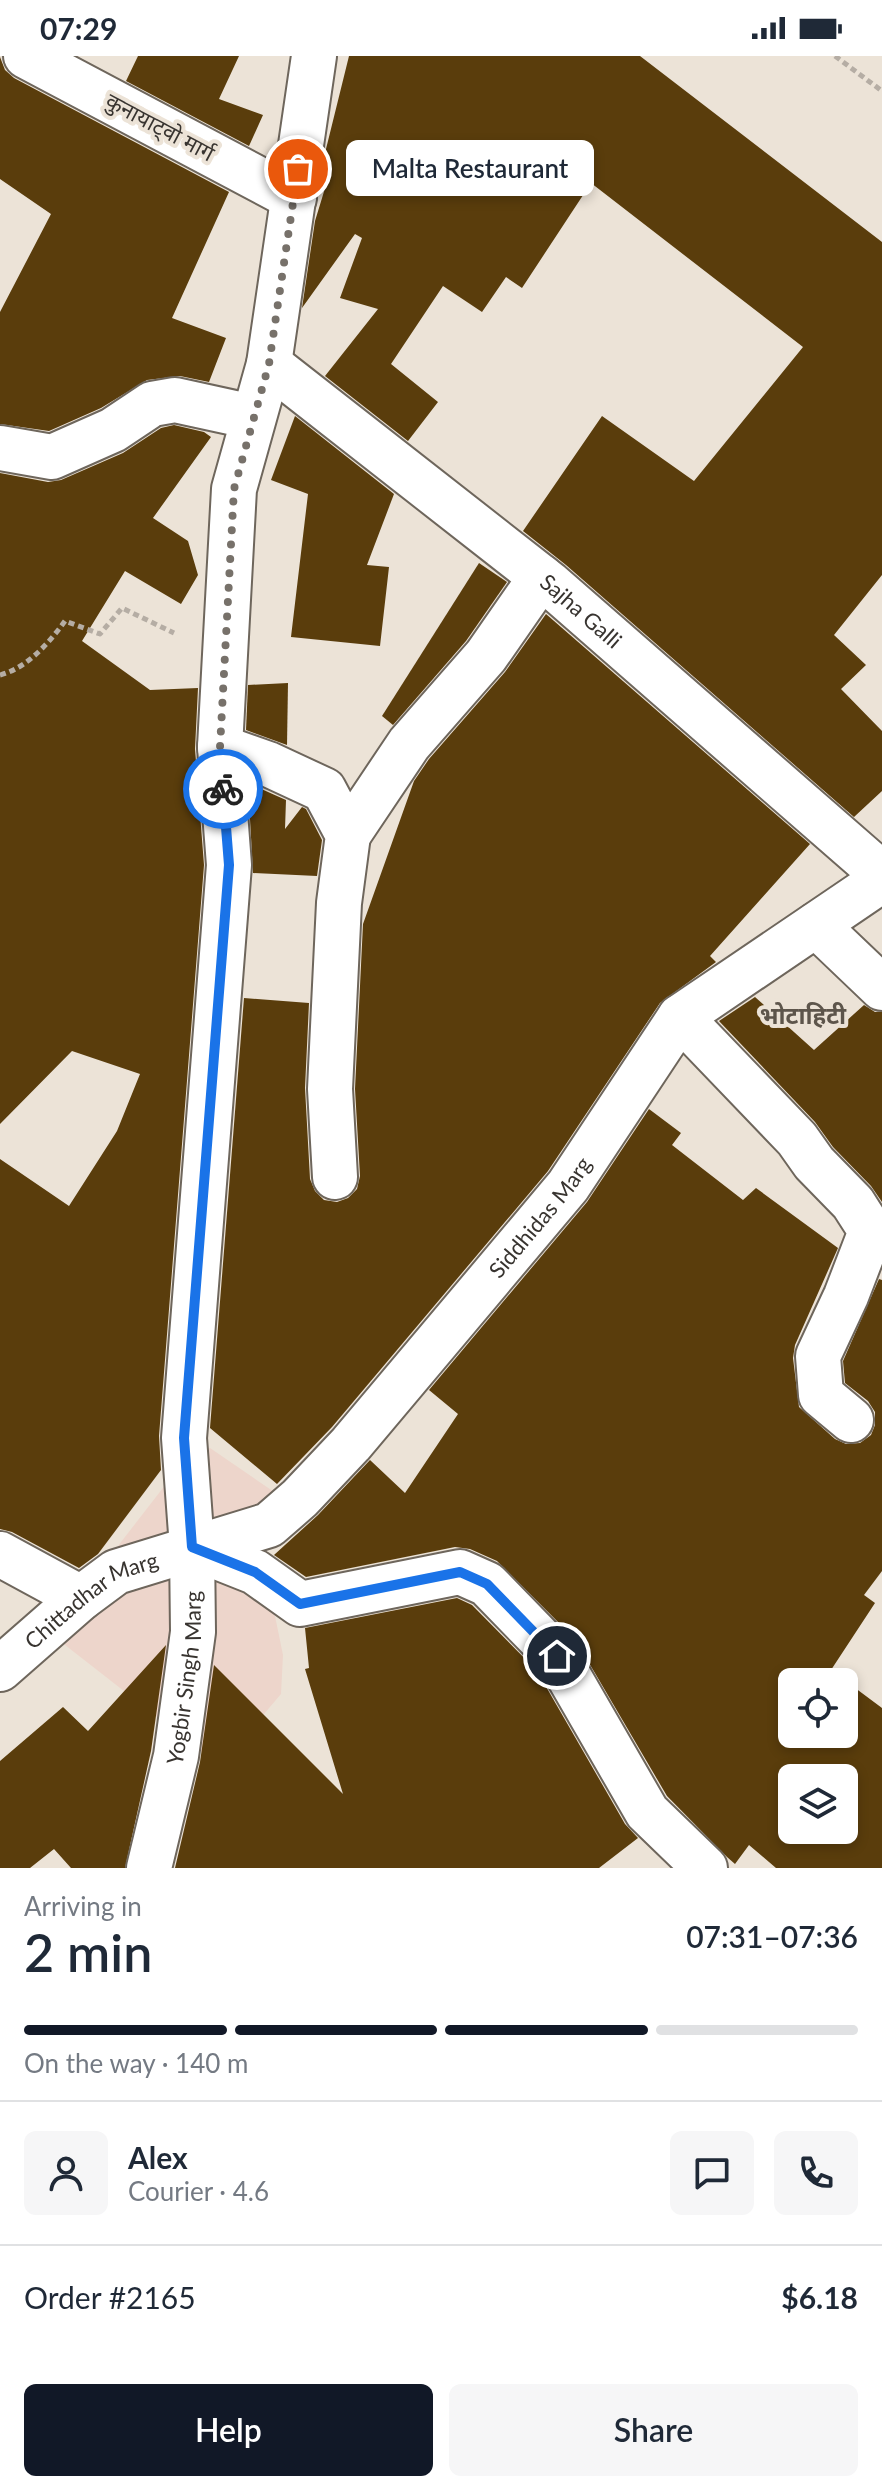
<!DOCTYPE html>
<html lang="en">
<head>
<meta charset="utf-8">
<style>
  body { margin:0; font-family:Lato,"Noto Sans Devanagari",sans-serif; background:#f6f6f7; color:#1f2937; height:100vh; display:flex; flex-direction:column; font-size:30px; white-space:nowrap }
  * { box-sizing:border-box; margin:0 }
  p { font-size:26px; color:#747a83 }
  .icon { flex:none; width:44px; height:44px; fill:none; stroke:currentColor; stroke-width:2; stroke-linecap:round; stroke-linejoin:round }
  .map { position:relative; height:1812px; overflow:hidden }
  .sheet { display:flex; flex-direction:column; background:#fff; flex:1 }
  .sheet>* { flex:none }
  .fabs { position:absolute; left:778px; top:1612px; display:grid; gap:16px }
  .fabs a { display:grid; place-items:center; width:80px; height:80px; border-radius:12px; background:#fff; box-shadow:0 4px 12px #0003; font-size:40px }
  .pin { position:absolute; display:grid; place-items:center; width:68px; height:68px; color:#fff; margin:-34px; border:4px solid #fff; border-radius:50%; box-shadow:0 2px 8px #0007 }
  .courier { position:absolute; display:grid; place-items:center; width:80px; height:80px; margin:-40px; border:6px solid #1a73e8; border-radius:50%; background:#fff; color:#222; box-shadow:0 2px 10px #0007 }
  .bubble { position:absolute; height:56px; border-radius:12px; background:#fff; box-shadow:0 4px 12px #0003; font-size:26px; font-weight:600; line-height:56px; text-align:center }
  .summary em { font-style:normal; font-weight:600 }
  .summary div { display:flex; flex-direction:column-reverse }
  .summary { display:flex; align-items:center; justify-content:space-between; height:136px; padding:0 24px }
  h1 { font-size:52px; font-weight:600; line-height:60px }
  .bar { display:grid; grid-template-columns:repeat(4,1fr); gap:12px 8px; align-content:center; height:96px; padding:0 24px }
  .bar i { height:10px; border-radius:6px; background:#e0e1e3 }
  .bar .current { background:#111827 }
  .bar p { grid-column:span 4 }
  .line { display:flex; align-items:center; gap:20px; padding:0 24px; border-top:2px solid #e0e1e3 }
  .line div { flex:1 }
  .round { display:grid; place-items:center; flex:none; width:84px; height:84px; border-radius:12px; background:#f6f6f7 }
  .cta { display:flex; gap:16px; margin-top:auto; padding:16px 24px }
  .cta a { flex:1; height:92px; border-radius:12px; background:#111827; color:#fff; font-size:32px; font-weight:600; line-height:92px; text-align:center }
  .cta a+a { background:#f6f6f7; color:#1f2937 }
  .status { display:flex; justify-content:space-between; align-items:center; height:56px; padding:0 40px; background:#fff; direction:ltr }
  .status svg { height:22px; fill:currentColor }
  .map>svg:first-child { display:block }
  .commercial { fill:#edd5cb }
  .building { fill:#5a3d0c; fill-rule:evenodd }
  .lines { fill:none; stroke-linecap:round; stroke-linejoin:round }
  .street-casing { stroke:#6e665c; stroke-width:48 }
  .path { stroke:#b5ada4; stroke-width:5; stroke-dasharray:6 4; stroke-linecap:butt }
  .street { stroke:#fff; stroke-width:44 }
  .done { stroke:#77716a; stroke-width:8; stroke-dasharray:0 14.4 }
  .route { stroke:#1a73e8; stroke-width:10 }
  .labels { text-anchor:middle; stroke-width:8; stroke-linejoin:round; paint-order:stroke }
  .street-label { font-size:22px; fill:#383430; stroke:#ece3d7 }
  .neighbourhood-label { font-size:24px; font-weight:bold; fill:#5d554b; stroke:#ece3d7 }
</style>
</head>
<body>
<div class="status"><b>07:29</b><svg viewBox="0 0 49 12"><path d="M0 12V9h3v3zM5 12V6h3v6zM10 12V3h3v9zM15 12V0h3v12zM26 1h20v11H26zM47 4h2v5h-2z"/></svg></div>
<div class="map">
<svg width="882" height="1812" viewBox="0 0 882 1812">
  <rect width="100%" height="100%" fill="#ece3d7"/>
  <path class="commercial" d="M 210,1392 L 280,1440 L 255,1516 L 275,1560 L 283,1599 L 281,1638 L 220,1710 L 33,1564 L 47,1518 L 79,1530 L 105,1496 L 111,1499 L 190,1397 Z"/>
  <g class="building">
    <path d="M 138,0 L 239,0 L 219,43 L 263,59 L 249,90 L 126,25 Z"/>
    <path d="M 349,0 L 640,0 L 882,186 L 882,519 L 834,579 L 866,609 L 841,633 L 882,675 L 882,735 L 854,761 L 566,509 L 523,475 L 602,360 L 694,425 L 803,291 L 591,127 L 522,232 L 506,221 L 482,256 L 443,230 L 391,308 L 438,346 L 408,385 L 325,320 L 378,253 L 340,242 L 362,182 L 355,178 L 302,252 L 315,165 L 326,129 L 321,127 L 326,93 Z"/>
    <path d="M 0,1 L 5,14 L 14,22 L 229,136 L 172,262 L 226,282 L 209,326 L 180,320 L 147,324 L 101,352 L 49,375 L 0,368 L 0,256 L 51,158 L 0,123 Z"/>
    <path d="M 295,360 L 394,438 L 367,509 L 389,511 L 380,590 L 291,581 L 308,438 L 271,424 Z"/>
    <path d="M 174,369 L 204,376 L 211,381 L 153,462 L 188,485 L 198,519 L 181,548 L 125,515 L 82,585 L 150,634 L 198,632 L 195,693 L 204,809 L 159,1380 L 161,1414 L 98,1498 L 79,1512 L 12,1476 L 0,1473 L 0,1103 L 69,1150 L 117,1075 L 140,1018 L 72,995 L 0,1068 L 0,417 L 48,426 L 61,424 L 123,397 L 161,372 Z"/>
    <path d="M 479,507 L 507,526 L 466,585 L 393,669 L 382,660 Z"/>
    <path d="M 546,558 L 810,788 L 710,900 L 716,906 L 660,947 L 548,1115 L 332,1371 L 277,1428 L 210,1372 L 244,942 L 309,947 L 305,1032 L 310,1123 L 315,1135 L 324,1144 L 337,1146 L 348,1142 L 357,1133 L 360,1120 L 355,1033 L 363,868 L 414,725 L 429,703 L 505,616 Z"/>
    <path d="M 288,627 L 287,689 L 246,674 L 248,629 Z"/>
    <path d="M 248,727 L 286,744 L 285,773 L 302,751 L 306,753 L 322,784 L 317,820 L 253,817 Z"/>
    <path d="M 755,941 L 814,994 L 864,949 L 875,956 L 882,956 L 882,1146 L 871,1130 L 833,1091 L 815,1066 L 719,965 Z"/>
    <path d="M 649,1053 L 681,1077 L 672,1089 L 743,1144 L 756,1132 L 838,1192 L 795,1289 L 793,1302 L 799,1351 L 835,1383 L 846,1388 L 860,1387 L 871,1379 L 875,1369 L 875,1356 L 868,1345 L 845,1327 L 843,1305 L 879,1223 L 882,1224 L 882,1515 L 864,1539 L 875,1547 L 831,1614 L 882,1652 L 882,1812 L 776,1812 L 749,1789 L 735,1808 L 727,1801 L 667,1740 L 575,1583 L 497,1505 L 470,1493 L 455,1491 L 306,1521 L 274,1499 L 318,1459 L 370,1404 L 405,1437 L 458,1358 L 429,1334 L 587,1146 ZM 792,1626 L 844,1626 L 844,1678 L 792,1678 ZM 792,1722 L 844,1722 L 844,1774 L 792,1774 Z"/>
    <path d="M 457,1542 L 472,1549 L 537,1615 L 625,1768 L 638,1782 L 599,1812 L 175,1812 L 200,1706 L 214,1609 L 343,1738 L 305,1613 L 309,1612 L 305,1572 Z"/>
    <path d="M 166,1589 L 151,1695 L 125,1812 L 71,1812 L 54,1793 L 30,1812 L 0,1812 L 0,1705 L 63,1651 L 88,1675 Z"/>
  </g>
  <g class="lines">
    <defs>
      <g id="street">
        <path d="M 26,0 L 294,142"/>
        <path id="s1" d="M 269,308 L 550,528 L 882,818"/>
        <path d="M 0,392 L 52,401 L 113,374 L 152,348 L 175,344 L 253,361"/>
        <path d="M 220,691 L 268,708 L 324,734 L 348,779 L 339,847 L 330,1033 L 335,1121"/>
        <path d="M 348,779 L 409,688 L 486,600 L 541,521"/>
        <path d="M 816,869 L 882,932"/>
        <path d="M 680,961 L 797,1083 L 814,1107 L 853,1147 L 871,1175 L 846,1240 L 818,1300 L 821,1339 L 851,1364"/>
        <path d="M 192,1491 L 255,1516 L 300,1548 L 460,1516 L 487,1528 L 557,1600 L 647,1756 L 705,1812"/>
        <path d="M 0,1498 L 81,1542"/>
        <path id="s2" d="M 0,1613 L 81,1542 L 116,1516 L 269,1469 L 300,1442 L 351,1388 L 568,1130 L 680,961 L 882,824"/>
        <path id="s3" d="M 149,1812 L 176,1700 L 193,1576 L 192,1491 L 184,1382 L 229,809 L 220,691 L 234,433 L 269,308 L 314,0"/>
      </g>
    </defs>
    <use href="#street" class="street-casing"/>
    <g class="path">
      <path d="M 835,0 L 882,35"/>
      <path d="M 0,619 C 27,612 49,587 65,565 L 100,578 L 122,552 L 174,577"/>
    </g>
    <use href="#street" class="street"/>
  </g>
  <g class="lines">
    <path class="done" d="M 223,733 L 220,691 L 234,433 L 269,308 L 298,113"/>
    <path class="route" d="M 223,733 L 229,809 L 184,1382 L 192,1491 L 255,1516 L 300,1548 L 460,1516 L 487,1528 L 557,1600"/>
  </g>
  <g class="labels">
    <g class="street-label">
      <text transform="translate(160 71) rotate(28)" y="8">कुनायाट्वो मार्ग</text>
      <text dy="8" stroke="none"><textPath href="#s1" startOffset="398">Sajha Galli</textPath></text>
      <text dy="8" stroke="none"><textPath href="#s2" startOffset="722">Siddhidas Marg</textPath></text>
      <text dy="8" stroke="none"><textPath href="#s2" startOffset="116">Chittadhar Marg</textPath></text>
      <text dy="8" stroke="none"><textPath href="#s3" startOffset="194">Yogbir Singh Marg</textPath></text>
    </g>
    <g class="neighbourhood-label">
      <text x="803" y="968">भोटाहिटी</text>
    </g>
  </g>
</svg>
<div class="fabs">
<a><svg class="icon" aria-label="locate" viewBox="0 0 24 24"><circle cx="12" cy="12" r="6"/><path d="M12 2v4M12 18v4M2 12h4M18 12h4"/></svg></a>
<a><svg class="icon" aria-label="layers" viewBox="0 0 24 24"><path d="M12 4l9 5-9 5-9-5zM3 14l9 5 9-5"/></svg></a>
</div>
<div class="pin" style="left:298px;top:113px;background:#ea580c"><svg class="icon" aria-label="bag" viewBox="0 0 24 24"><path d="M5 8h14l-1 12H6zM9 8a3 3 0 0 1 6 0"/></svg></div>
<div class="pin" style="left:557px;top:1600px;background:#1f2937"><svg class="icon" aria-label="home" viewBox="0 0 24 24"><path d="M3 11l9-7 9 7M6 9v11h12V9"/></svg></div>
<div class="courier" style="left:223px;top:733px"><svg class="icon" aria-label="bike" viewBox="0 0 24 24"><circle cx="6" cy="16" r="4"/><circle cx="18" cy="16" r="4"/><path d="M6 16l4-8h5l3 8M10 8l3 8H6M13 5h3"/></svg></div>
<div class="bubble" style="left:346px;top:84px;width:248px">Malta Restaurant</div>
</div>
<section class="sheet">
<div class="summary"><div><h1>2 min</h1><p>Arriving in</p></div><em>07:31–07:36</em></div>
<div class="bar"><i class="current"></i><i class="current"></i><i class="current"></i><i></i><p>On the way · 140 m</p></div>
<div class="line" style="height:144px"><a class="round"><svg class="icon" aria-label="person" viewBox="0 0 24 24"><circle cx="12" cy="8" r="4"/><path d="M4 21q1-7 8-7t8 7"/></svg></a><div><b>Alex</b><p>Courier · 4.6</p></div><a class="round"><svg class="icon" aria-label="chat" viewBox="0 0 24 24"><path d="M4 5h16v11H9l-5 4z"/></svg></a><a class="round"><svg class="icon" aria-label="phone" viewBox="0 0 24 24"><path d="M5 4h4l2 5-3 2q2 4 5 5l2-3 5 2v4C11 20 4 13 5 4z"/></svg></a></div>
<div class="line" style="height:104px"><div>Order #2165</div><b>$6.18</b></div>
<div class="cta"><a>Help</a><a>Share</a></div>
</section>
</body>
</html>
